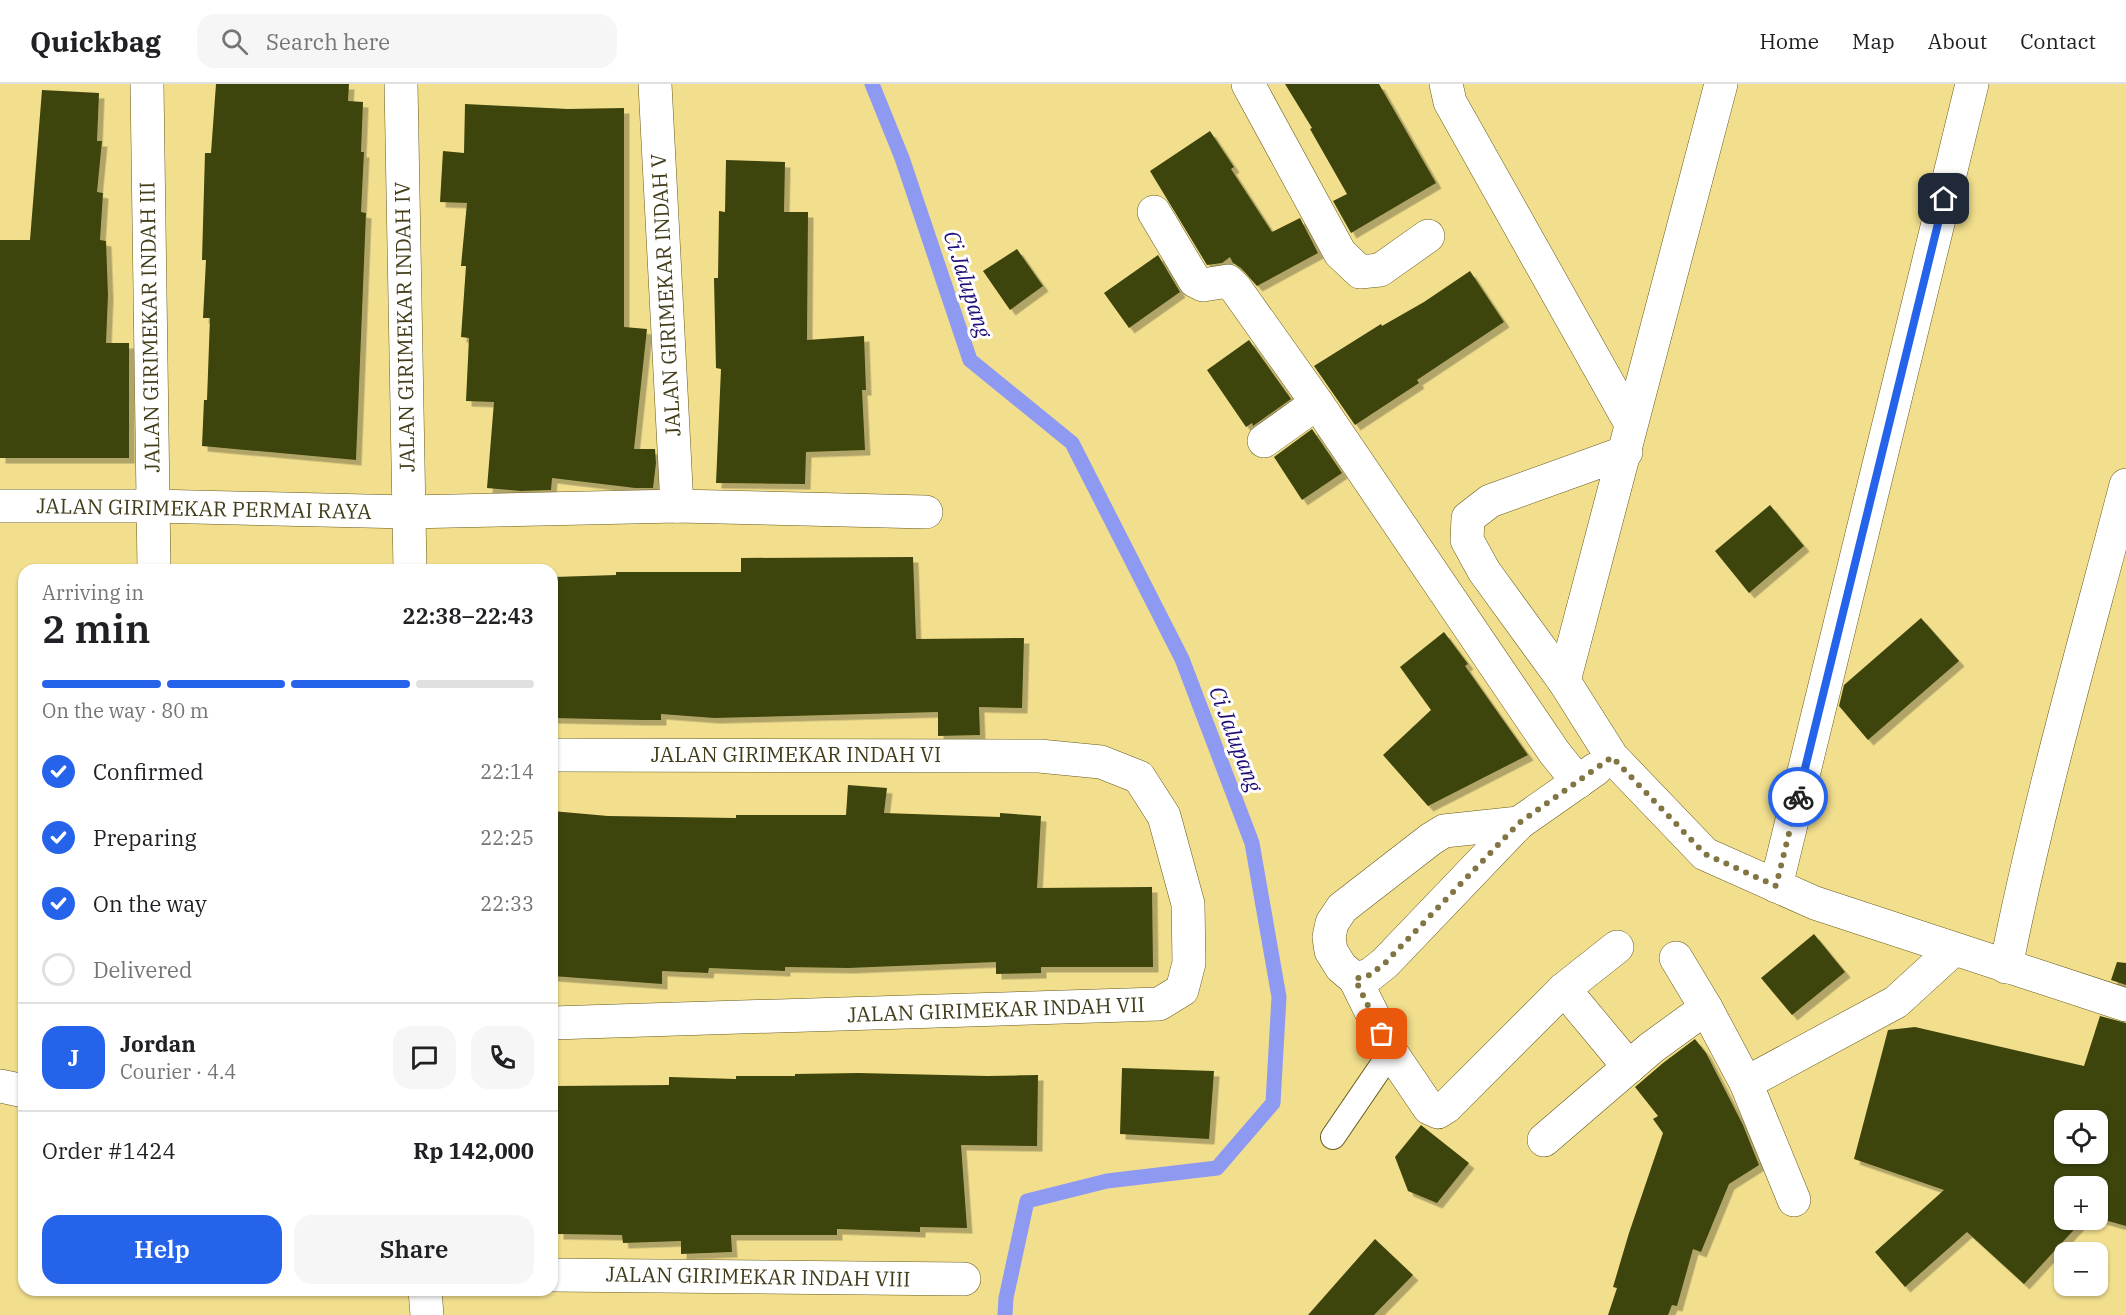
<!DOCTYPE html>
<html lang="en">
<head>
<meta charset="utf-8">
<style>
  body { margin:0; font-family:"IBM Plex Serif",serif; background:#f6f6f6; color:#202124; height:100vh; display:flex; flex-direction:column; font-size:22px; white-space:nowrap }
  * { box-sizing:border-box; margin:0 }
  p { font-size:20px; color:#757577 }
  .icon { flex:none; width:33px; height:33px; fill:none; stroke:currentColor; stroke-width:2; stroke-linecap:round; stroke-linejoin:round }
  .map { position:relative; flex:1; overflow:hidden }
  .sheet { position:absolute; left:18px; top:480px; width:540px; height:732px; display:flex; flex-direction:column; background:#fff; border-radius:18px; box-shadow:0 2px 4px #0004 }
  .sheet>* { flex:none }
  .buttons { position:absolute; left:2054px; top:1026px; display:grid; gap:12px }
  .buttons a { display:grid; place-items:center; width:54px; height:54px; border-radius:12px; background:#fff; box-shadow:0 2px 4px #0004; font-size:30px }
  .pin { position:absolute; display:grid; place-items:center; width:51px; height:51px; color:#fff; margin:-26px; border-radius:12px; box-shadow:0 3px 9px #0006 }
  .courier { position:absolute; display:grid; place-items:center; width:60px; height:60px; margin:-30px; border:4px solid #2563eb; border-radius:50%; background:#fff; color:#222; box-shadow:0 2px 8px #0007 }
  .headline em { font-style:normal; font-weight:600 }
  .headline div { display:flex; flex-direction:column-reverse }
  .headline { display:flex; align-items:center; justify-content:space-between; height:102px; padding:0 24px }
  h1 { font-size:39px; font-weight:600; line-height:45px }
  .bar { display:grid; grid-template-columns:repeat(4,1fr); gap:9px 6px; align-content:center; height:72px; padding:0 24px }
  .bar i { height:8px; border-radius:4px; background:#e0e0e0 }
  .bar .current { background:#2563eb }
  .bar p { grid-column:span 4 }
  .line { display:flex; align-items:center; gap:15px; padding:0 24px; border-top:2px solid #e0e0e0 }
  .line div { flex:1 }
  .round { display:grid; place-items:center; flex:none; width:63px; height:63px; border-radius:18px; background:#f6f6f6 }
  ol { padding:0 24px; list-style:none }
  li { display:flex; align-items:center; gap:18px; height:66px }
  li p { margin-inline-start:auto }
  li .icon { padding:6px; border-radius:50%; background:#2563eb; color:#fff; stroke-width:4 }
  li:last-child { color:#757577 }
  li i { width:33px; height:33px; border:3px solid #e0e0e0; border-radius:50% }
  .primary-button { display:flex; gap:12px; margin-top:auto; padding:12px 24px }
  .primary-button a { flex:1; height:69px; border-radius:18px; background:#2563eb; color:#fff; font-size:24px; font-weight:600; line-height:69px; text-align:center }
  .primary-button a+a { background:#f6f6f6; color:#202124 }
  header { display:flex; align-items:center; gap:36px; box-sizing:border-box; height:84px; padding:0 30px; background:#fff; border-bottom:2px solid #e0e0e0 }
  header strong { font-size:28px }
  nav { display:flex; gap:33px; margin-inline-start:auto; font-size:21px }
  .search { width:420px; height:54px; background:#f6f6f6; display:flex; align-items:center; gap:15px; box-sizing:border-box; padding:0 21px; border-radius:18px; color:#757577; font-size:22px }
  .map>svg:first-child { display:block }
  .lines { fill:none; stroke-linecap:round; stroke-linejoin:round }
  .stream { stroke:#8e99f2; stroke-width:15 }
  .building { fill:#3d440a; fill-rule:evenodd; filter:url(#shadow) }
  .lane-casing { stroke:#675a1b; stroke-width:26 }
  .street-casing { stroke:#675a1b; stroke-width:34 }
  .lane { stroke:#fff; stroke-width:24 }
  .street { stroke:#fff; stroke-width:33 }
  .done { stroke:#817643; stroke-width:6; stroke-dasharray:0 10.8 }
  .route { stroke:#2563eb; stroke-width:8 }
  .labels { text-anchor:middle; stroke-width:6; stroke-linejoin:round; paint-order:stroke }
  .street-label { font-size:21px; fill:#443d1b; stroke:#fff }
  .water-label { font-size:22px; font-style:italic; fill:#200e77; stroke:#fff }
</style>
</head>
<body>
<header>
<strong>Quickbag</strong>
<div class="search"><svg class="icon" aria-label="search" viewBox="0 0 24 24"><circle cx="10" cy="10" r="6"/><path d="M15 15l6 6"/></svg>Search here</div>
<nav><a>Home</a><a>Map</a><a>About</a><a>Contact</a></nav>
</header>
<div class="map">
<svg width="2126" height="1231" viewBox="0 0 2126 1231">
  <defs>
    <filter id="shadow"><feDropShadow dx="5.5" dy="5.5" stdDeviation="0" flood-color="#0004"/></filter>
  </defs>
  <rect width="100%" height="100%" fill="#f2df8e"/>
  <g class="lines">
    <path class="stream" d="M 872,0 L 902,74 L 970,276 L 1072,359 L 1182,575 L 1252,759 L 1279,913 L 1273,1019 L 1217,1084 L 1107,1097 L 1027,1117 L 1006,1214 L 1005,1231"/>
  </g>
  <g class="building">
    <path d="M 216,0 L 349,0 L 348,17 L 363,18 L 361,68 L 364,68 L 361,128 L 366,129 L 356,376 L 202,362 L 204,316 L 207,316 L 210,234 L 203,234 L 206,176 L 202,176 L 205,69 L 211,69 Z"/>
    <path d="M 1285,0 L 1379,0 L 1436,99 L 1351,149 L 1333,117 L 1347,110 L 1310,45 L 1312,44 Z"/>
    <path d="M 42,6 L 99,9 L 97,57 L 102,57 L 97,108 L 103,109 L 100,156 L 106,157 L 108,211 L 106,259 L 129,259 L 129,374 L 0,374 L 0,156 L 30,156 Z"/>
    <path d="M 465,20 L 568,25 L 624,24 L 624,243 L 647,245 L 634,365 L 655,365 L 656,379 L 653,404 L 635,404 L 552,394 L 551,406 L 521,407 L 487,404 L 494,318 L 466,317 L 469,254 L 461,253 L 466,182 L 461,182 L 467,119 L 440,118 L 443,67 L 464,69 Z"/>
    <path d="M 1210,47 L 1234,83 L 1231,85 L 1272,148 L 1300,134 L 1318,169 L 1257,202 L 1241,184 L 1233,179 L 1230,173 L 1222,179 L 1207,181 L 1150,87 Z"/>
    <path d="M 726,76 L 785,78 L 784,128 L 808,128 L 807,256 L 864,252 L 866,306 L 862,306 L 865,366 L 806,368 L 805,400 L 716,399 L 721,285 L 716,284 L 714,194 L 718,194 L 719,127 L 725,128 Z"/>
    <path d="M 1017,165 L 1043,202 L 1010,226 L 983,187 Z"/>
    <path d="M 1158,171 L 1180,208 L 1129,244 L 1104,209 Z"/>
    <path d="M 1470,187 L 1504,238 L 1417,296 L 1419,299 L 1355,341 L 1314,282 L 1381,240 L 1382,242 L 1424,218 Z"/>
    <path d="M 1249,256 L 1291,315 L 1253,342 L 1252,339 L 1246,343 L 1207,286 Z"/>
    <path d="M 1312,345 L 1342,389 L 1302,416 L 1274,373 Z"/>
    <path d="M 1770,421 L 1804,462 L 1749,509 L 1715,467 Z"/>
    <path d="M 913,473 L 916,555 L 1024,554 L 1022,624 L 979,623 L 980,651 L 938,652 L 938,628 L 714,634 L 661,630 L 661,636 L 643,636 L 552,634 L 552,589 L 555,589 L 554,493 L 616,491 L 616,488 L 741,488 L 741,474 Z"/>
    <path d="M 1921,534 L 1959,577 L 1868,656 L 1839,622 L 1844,601 Z"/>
    <path d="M 1444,548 L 1468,580 L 1465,582 L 1528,671 L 1428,722 L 1383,671 L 1431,626 L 1400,583 Z"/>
    <path d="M 848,701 L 887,704 L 884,729 L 1000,733 L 1000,729 L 1041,732 L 1037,804 L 1152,803 L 1153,883 L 1041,883 L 1041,889 L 996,890 L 996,878 L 848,884 L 785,883 L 785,887 L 709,884 L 708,889 L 662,887 L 662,900 L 552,892 L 552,727 L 608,732 L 736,734 L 736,731 L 846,731 Z"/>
    <path d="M 1814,850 L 1845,888 L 1792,931 L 1761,894 Z"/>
    <path d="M 2117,878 L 2126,879 L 2126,901 L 2111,896 Z"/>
    <path d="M 2100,932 L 2126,939 L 2126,1142 L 2097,1134 L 2097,1102 L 2064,1102 L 2064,1136 L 2083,1136 L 2024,1200 L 1967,1148 L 1905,1203 L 1875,1168 L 1944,1106 L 1854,1075 L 1888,946 L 1915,943 L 2084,982 ZM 2064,1036 L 2097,1036 L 2097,1070 L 2064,1070 Z"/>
    <path d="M 1695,955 L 1706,969 L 1743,1041 L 1759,1081 L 1729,1100 L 1701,1168 L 1693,1165 L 1677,1222 L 1672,1221 L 1668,1231 L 1608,1231 L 1617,1204 L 1613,1203 L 1629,1149 L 1663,1049 L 1653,1035 L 1658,1032 L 1635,1003 L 1663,979 Z"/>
    <path d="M 1122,984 L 1214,987 L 1209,1055 L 1120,1050 Z"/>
    <path d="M 858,989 L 987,992 L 1038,991 L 1037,1062 L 961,1061 L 967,1144 L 920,1143 L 920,1148 L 837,1145 L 837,1151 L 731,1151 L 732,1168 L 681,1170 L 681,1157 L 623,1159 L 622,1151 L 558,1150 L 557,1002 L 669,1001 L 669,993 L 736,995 L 736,992 L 795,992 L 795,990 Z"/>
    <path d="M 1421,1041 L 1469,1079 L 1437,1119 L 1408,1107 L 1395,1073 Z"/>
    <path d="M 1375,1155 L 1413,1191 L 1374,1231 L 1308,1231 Z"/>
  </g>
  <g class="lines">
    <defs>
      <path id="lane" d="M 1333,1053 L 1391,968"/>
      <g id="street">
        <path d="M 147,0 L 154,486"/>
        <path d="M 401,0 L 410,486"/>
        <path d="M 655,0 L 677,422"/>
        <path d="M 1248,0 L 1340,169 L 1360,188 L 1380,186 L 1428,152"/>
        <path d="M 1446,0 L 1450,18 L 1631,340"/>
        <path d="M 1721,0 L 1564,597 L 1612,673 L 1705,770 L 1815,819 L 2126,921"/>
        <path d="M 1154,128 L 1195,197 L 1203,201 L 1228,197 L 1236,205 L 1317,319 L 1554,668 L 1578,698"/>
        <path d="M 1264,357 L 1317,319"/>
        <path d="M 0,422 L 153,422 L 408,428 L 677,422 L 926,428"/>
        <path d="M 1564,597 L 1484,487 L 1467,456 L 1468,434 L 1490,417 L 1626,368"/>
        <path d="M 552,671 L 1039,672 L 1101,678 L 1139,693 L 1164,732 L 1188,820 L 1189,879 L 1182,906 L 1159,920 L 552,939"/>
        <path d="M 1519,739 L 1444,747 L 1431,755 L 1342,824 L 1332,839 L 1329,853 L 1331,867 L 1341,883 L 1355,895 L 1391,968 L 1429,1024 L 1438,1028 L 1446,1023 L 1564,905 L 1617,863"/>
        <path d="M 1776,802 L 1972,0"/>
        <path d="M 1676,874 L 1706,924 L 1746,999 L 1794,1116"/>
        <path d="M 2006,883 C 2038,721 2084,562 2126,401"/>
        <path d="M 1355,895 L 1370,891 L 1385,879 L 1519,739 L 1596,685"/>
        <path d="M 1564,905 L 1629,983"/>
        <path d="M 1746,999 L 1896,918 L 1954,865"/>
        <path d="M 0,1002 L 24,1007"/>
        <path d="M 1544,1056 L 1651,964 L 1706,924"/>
        <path d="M 552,1191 L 964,1195"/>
        <path d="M 425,1206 L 427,1231"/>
      </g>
    </defs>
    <use href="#lane" class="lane-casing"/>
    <use href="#street" class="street-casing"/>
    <use href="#lane" class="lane"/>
    <use href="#street" class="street"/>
  </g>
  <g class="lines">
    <path class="done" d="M 1382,950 L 1355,895 L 1370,891 L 1385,879 L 1519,739 L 1612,673 L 1705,770 L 1776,802 L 1798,713"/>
    <path class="route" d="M 1798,713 L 1944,115"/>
  </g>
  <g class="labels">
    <g class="street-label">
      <text transform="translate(666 211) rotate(-93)" y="7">JALAN GIRIMEKAR INDAH V</text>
      <text transform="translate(150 243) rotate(-91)" y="7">JALAN GIRIMEKAR INDAH III</text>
      <text transform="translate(405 243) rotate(-91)" y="7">JALAN GIRIMEKAR INDAH IV</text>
      <text transform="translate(204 425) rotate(1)" y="7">JALAN GIRIMEKAR PERMAI RAYA</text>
      <text x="796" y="678">JALAN GIRIMEKAR INDAH VI</text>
      <text transform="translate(996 926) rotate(-2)" y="7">JALAN GIRIMEKAR INDAH VII</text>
      <text transform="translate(758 1193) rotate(1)" y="7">JALAN GIRIMEKAR INDAH VIII</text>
    </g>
    <g class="water-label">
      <text transform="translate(968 200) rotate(72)" y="8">Ci Jalupang</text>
      <text transform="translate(1236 655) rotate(69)" y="8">Ci Jalupang</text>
    </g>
  </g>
</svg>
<div class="buttons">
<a><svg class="icon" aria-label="locate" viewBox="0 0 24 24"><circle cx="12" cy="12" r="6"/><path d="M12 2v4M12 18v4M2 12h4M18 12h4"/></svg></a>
<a>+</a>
<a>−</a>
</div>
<div class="pin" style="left:1382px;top:950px;background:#ea580c"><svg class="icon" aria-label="bag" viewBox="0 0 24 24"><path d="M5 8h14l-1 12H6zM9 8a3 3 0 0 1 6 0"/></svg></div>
<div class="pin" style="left:1944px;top:115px;background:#1f2937"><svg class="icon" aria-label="home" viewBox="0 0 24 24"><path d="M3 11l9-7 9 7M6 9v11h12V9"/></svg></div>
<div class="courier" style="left:1798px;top:713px"><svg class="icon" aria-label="bike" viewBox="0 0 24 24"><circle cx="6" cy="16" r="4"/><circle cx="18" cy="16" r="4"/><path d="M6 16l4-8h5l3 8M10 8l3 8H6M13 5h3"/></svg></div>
<section class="sheet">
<div class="headline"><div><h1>2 min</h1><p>Arriving in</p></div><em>22:38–22:43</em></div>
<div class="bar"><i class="current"></i><i class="current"></i><i class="current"></i><i></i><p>On the way · 80 m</p></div>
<ol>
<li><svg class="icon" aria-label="check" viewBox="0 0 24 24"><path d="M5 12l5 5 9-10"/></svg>Confirmed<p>22:14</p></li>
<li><svg class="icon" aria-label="check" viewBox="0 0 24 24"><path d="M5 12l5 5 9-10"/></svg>Preparing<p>22:25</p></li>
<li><svg class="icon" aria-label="check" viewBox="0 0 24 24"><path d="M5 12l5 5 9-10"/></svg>On the way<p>22:33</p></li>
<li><i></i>Delivered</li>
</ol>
<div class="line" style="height:108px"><b class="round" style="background:#2563eb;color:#fff">J</b><div><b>Jordan</b><p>Courier · 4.4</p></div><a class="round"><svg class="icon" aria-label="chat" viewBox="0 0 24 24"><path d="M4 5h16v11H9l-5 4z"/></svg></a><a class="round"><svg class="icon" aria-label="phone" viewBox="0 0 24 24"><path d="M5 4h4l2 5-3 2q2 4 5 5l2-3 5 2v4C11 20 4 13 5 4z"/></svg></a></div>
<div class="line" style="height:78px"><div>Order #1424</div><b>Rp 142,000</b></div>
<div class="primary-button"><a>Help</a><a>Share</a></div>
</section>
</div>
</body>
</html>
